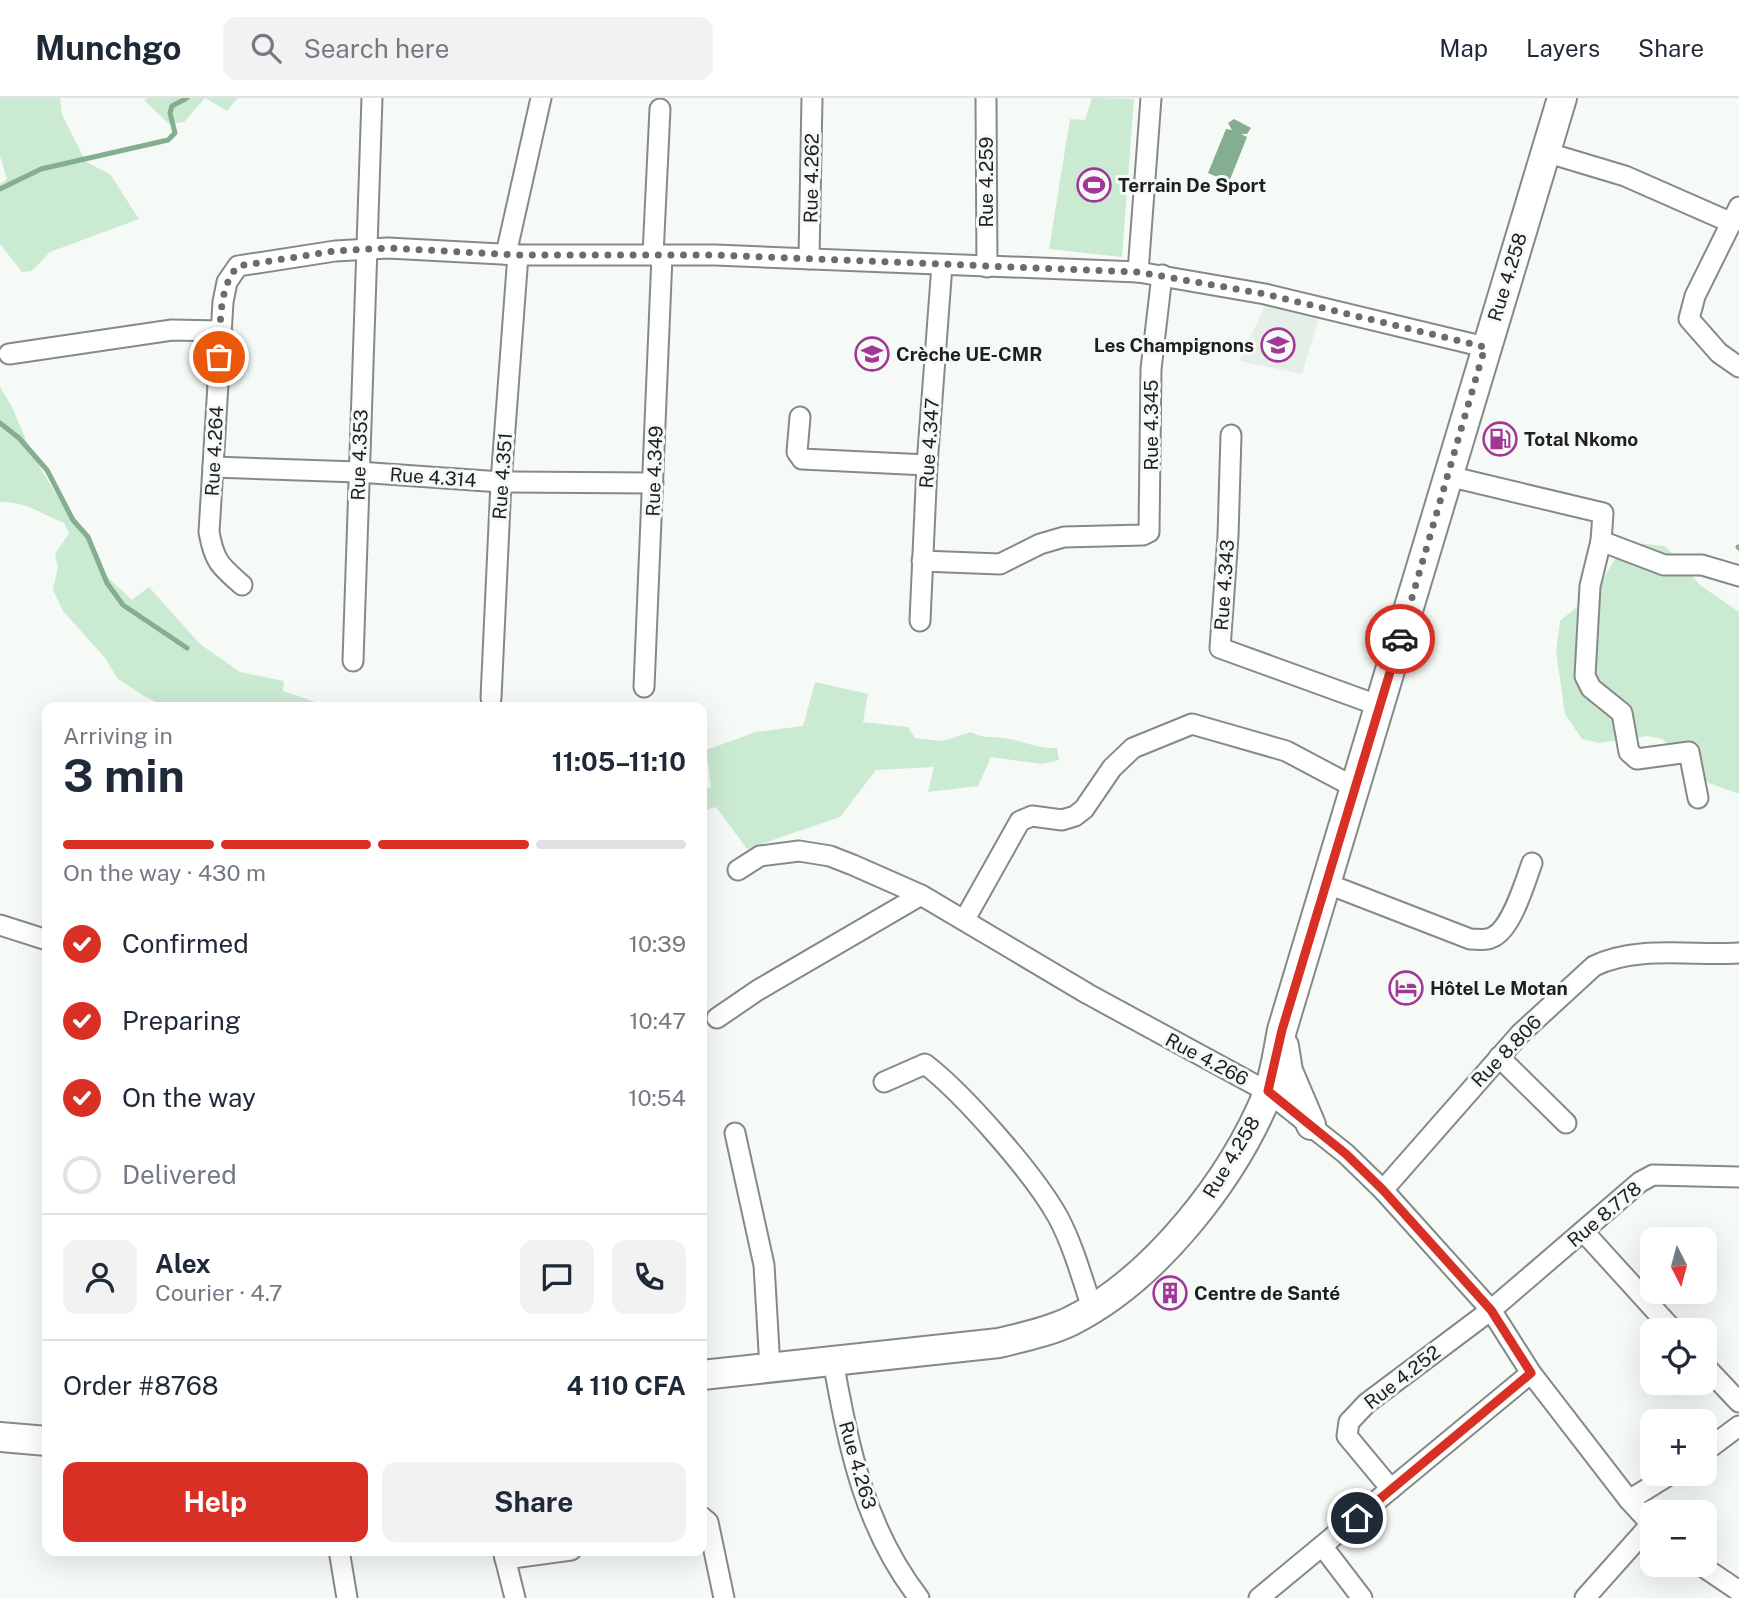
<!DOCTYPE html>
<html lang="en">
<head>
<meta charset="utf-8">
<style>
  body { margin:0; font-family:"Public Sans",sans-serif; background:#f2f2f3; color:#1f2937; height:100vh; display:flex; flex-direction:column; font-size:26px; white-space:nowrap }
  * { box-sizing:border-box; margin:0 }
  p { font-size:23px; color:#747a83 }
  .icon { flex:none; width:38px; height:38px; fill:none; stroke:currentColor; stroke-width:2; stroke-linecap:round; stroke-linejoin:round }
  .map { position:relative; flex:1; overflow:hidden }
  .drawer { position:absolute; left:42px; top:604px; width:665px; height:854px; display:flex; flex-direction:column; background:#fff; border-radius:14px; box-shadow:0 7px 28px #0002 }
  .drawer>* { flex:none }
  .needle { width:46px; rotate:174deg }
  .fabs { position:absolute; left:1640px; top:1129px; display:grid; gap:14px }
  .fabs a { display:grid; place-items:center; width:77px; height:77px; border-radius:14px; background:#fff; box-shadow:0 7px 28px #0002; font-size:35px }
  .pin { position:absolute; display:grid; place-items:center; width:60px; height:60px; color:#fff; margin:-30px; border:4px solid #fff; border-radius:50%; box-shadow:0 2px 7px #0007 }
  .courier { position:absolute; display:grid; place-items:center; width:70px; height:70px; margin:-35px; border:5px solid #d93025; border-radius:50%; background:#fff; color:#222; box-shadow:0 2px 9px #0007 }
  .overview em { font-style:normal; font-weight:700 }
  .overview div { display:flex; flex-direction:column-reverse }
  .overview { display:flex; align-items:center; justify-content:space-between; height:119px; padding:0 21px }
  h1 { font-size:46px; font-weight:700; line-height:52px }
  .bar { display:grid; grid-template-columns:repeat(4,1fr); gap:10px 7px; align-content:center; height:84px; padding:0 21px }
  .bar i { height:9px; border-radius:5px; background:#e0e1e3 }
  .bar .current { background:#d93025 }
  .bar p { grid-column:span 4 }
  .line { display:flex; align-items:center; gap:18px; padding:0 21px; border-top:2px solid #e0e1e3 }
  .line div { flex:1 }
  .round { display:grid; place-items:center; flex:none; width:74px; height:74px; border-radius:14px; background:#f2f2f3 }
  ol { padding:0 21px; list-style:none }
  li { display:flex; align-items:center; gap:21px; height:77px }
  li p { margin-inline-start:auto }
  li .icon { padding:7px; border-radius:50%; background:#d93025; color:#fff; stroke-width:4 }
  li:last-child { color:#747a83 }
  li i { width:38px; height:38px; border:4px solid #e0e1e3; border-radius:50% }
  .cta { display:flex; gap:14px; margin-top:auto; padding:14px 21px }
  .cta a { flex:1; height:80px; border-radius:14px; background:#d93025; color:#fff; font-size:28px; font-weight:700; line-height:80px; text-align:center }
  .cta a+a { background:#f2f2f3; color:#1f2937 }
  header { display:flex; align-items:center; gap:42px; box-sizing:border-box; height:98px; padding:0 35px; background:#fff; border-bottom:2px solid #e0e1e3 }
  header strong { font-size:33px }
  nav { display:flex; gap:38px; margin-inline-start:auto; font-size:24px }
  .search { width:490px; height:63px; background:#f2f2f3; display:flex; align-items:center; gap:18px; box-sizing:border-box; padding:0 24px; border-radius:14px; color:#747a83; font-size:26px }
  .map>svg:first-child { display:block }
  .built { fill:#e4f0e7 }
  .green { fill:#cbead2 }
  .water { fill:#85ae90 }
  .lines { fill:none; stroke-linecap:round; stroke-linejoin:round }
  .stream { stroke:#85ae90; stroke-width:5 }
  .minor-casing { stroke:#868a87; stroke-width:23 }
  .highway-casing { stroke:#868a87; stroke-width:32 }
  .minor { stroke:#fff; stroke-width:19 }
  .highway { stroke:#fff; stroke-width:28 }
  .done { stroke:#696c6a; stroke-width:7; stroke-dasharray:0 12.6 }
  .route { stroke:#d93025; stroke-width:9 }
  .labels { text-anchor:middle; stroke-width:6; stroke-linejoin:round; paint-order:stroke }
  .street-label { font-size:19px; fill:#1e1f1e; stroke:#f5faf6 }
  .poi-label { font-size:19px; font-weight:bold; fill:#1e1f1e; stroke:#f5faf6; text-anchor:start }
</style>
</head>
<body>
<header>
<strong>Munchgo</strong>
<div class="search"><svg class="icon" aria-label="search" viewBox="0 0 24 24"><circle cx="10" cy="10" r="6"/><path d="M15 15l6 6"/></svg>Search here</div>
<nav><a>Map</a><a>Layers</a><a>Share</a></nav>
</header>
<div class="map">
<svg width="1739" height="1500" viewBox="0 0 1739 1500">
  <rect width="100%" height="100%" fill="#f5faf6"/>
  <path class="built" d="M 1265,206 L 1320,217 L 1302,276 L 1240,263 Z"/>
  <g class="green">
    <path d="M 0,0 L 60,0 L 62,17 L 86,64 L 110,76 L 139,121 L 50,154 L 32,173 L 22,174 L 0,146 L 0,86 L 7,81 L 0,58 Z"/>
    <path d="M 149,0 L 238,0 L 227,13 L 205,0 L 184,24 L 169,26 L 144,2 Z"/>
    <path d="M 1092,0 L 1134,1 L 1122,159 L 1049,151 L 1070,21 L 1085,22 Z"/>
    <path d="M 0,289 L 12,309 L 31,354 L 63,408 L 88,439 L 103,475 L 132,502 L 149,489 L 200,546 L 240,574 L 284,583 L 283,593 L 330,609 L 165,609 L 146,599 L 118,581 L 105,560 L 63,513 L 53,492 L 58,469 L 55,456 L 69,435 L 64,425 C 41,416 25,403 0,404 Z"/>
    <path d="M 1634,445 L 1665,448 L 1700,487 L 1739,514 L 1739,696 L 1709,685 L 1662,641 L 1648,638 L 1599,645 L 1582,641 L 1565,616 L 1556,554 L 1560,523 L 1596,493 L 1620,452 Z"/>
    <path d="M 815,584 L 868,596 L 863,624 L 908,629 L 915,640 L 943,643 L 971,634 C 984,641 990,638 1003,640 C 1022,642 1037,651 1057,650 L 1059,662 L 1042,666 L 991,659 L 978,688 L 928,694 L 934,669 L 876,672 L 840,719 L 747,751 L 716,709 L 702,713 L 702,692 L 711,689 L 706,652 L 756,634 L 803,628 Z"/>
  </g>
  <path class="water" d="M 1234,21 L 1251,30 L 1247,36 L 1241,36 L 1247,39 L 1229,84 L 1208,75 L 1226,31 L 1232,32 L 1228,25 Z"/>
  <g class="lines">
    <g class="stream">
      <path d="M 0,91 L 41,71 L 168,42 L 175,35 L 170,15 L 172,8 L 187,0"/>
      <path d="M 0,325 L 19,340 L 47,372 L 73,422 L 88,439 L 107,485 L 123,507 L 187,550"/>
      <path d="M 1738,449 L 1739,450"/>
    </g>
    <defs>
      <g id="minor">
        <path d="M 986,0 L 987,169"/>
        <path d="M 1545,54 L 1625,78 L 1732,125"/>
        <path d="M 1739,109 L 1695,198 L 1689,221 L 1719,255 L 1739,269"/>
        <path d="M 506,156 L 541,0"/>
        <path d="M 653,157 L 660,11"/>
        <path d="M 809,161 L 812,0"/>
        <path d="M 1138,174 L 1151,0"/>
        <path d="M 9,256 L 172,232 L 221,233"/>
        <path d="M 800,319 L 797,354 L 802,361 L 927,367"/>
        <path d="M 1231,337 L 1228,438 L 1220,550 L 1380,608"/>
        <path d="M 213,369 L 358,374 L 501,384 L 653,385"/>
        <path d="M 1448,378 L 1603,415 L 1601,443 L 1590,488 L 1585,578 L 1591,590 L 1622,615 L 1629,654 L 1637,661 L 1689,654 L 1698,700"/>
        <path d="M 1601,443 L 1664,467 L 1702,467 L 1739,478"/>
        <path d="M 922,463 L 1000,466 L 1040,446 L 1064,439 L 1143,437 L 1149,434 L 1151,271 L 1162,177"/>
        <path d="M 242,487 C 220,468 214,463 209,434 L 223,204 L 227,184 L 238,168 L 335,153 L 388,150 L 518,157 L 715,157 L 1138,174 L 1265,196 L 1485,249"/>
        <path d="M 920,523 L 927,367 L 942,167"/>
        <path d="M 353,563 L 372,0"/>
        <path d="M 644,589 L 662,158"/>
        <path d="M 491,600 L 501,384 L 518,157"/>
        <path d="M 738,772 L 760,758 L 799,753 L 830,758 L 853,767 L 921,797 L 1088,896 L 1268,994 L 1346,1056 L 1383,1092 L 1491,1212 L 1531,1275 L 1629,1402 L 1652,1427"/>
        <path d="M 1328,786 L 1470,841 C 1478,841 1486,843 1493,839 C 1512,830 1525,784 1532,765"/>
        <path d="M 965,821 L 1020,723 L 1032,718 L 1062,722 L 1075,718 L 1084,711 L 1112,670 L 1133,650 L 1192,626 L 1286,653 L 1356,690"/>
        <path d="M 0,827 L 47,842"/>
        <path d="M 717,920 L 758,892 L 921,797"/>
        <path d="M 1499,959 L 1566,1025"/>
        <path d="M 884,984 L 925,966 C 964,996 1034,1076 1058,1119 C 1073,1147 1082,1180 1092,1210"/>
        <path d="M 735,1035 L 764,1167 L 770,1270"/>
        <path d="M 1383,1092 L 1520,936 L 1594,868 C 1638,847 1692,858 1739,855"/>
        <path d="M 1583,1133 L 1673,1232"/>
        <path d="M 833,1263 C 849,1350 864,1429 919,1500"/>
        <path d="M 1704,1267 L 1739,1304"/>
        <path d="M 1704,1354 L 1739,1328"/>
        <path d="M 1391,1391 L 1347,1338 L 1349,1324 L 1367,1305 L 1491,1212 L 1640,1084 L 1653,1077 L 1739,1079"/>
        <path d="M 1629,1402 L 1671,1376"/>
        <path d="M 702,1419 L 708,1424 L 724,1500"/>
        <path d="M 1323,1449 L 1362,1500"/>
        <path d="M 339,1452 L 347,1500"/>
        <path d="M 503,1452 L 515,1500"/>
        <path d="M 505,1461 L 571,1452"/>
        <path d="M 1699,1466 L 1739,1493"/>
        <path d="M 1259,1500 L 1531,1275"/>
        <path d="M 1585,1500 L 1651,1426"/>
      </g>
      <g id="highway">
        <path d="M 1284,948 L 1288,973 L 1311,1027"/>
        <path d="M 702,1277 L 999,1245 C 1023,1239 1048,1234 1071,1223 C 1155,1181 1233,1081 1268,995 C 1275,975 1278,953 1282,932 L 1562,0"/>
        <path d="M 0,1339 L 47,1343"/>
      </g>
    </defs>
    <use href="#minor" class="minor-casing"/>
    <use href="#highway" class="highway-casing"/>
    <use href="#minor" class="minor"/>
    <use href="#highway" class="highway"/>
  </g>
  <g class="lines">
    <path class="done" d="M 219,259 C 221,230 217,191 238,168 L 335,153 L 388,150 L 518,157 L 715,157 L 1138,174 L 1265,196 L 1485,249 L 1400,541"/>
    <path class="route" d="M 1357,1420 L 1531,1275 L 1491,1212 L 1383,1092 L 1346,1056 L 1268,993 L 1282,932 L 1400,541"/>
  </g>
  <defs>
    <symbol id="stadium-ring" viewBox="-11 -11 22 22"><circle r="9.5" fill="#f5faf6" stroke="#a23797" stroke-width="1.5"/><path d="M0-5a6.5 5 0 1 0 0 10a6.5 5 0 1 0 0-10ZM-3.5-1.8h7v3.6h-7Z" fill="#a23797"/></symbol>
    <symbol id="school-ring" viewBox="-11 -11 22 22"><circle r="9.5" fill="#f5faf6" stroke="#a23797" stroke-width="1.5"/><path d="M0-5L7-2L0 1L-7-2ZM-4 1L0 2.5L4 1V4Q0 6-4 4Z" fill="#a23797"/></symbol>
    <symbol id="fuel-ring" viewBox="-11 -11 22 22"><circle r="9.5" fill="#f5faf6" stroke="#a23797" stroke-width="1.5"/><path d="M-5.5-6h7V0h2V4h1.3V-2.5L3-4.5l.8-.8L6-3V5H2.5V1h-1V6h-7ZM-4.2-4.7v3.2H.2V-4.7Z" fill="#a23797"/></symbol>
    <symbol id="hotel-ring" viewBox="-11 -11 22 22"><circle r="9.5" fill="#f5faf6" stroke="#a23797" stroke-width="1.5"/><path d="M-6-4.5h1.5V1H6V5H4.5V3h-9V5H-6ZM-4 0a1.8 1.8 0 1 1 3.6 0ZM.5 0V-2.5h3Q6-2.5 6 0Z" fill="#a23797"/></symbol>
    <symbol id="building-ring" viewBox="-11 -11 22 22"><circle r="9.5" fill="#f5faf6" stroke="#a23797" stroke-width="1.5"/><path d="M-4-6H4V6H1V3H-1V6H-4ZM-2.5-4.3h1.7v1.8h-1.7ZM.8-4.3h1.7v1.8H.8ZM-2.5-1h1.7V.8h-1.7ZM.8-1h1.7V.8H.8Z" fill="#a23797"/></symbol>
  </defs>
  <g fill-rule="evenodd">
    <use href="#stadium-ring" x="1075" y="68" width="38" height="38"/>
    <use href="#school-ring" x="1259" y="228" width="38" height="38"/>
    <use href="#school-ring" x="853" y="237" width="38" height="38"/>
    <use href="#fuel-ring" x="1481" y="322" width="38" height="38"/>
    <use href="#hotel-ring" x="1387" y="871" width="38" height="38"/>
    <use href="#building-ring" x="1151" y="1176" width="38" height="38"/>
  </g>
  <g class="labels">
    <g class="street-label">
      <text transform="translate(811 80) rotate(-89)" y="7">Rue 4.262</text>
      <text transform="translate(986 84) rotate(-90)" y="7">Rue 4.259</text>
      <text transform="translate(1507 179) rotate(-73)" y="7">Rue 4.258</text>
      <text transform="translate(1151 327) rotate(-90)" y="7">Rue 4.345</text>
      <text transform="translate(929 345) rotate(-86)" y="7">Rue 4.347</text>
      <text transform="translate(214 353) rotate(-87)" y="7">Rue 4.264</text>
      <text transform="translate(359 357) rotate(-88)" y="7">Rue 4.353</text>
      <text transform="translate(654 373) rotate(-88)" y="7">Rue 4.349</text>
      <text transform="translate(502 378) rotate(-86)" y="7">Rue 4.351</text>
      <text transform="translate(433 379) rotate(4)" y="7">Rue 4.314</text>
      <text transform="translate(1224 487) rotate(-86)" y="7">Rue 4.343</text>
      <text transform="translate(1506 953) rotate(-46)" y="7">Rue 8.806</text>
      <text transform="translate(1207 961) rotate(28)" y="7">Rue 4.266</text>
      <text transform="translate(1231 1059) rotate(-59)" y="7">Rue 4.258</text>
      <text transform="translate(1604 1116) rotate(-40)" y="7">Rue 8.778</text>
      <text transform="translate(1402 1279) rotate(-38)" y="7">Rue 4.252</text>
      <text transform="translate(858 1367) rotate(74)" y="7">Rue 4.263</text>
    </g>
    <g class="poi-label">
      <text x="1118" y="94">Terrain De Sport</text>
      <text x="1254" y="254" text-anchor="end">Les Champignons</text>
      <text x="896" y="263">Crèche UE-CMR</text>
      <text x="1524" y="348">Total Nkomo</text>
      <text x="1430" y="897">Hôtel Le Motan</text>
      <text x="1194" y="1202">Centre de Santé</text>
    </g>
  </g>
</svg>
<div class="fabs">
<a><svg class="needle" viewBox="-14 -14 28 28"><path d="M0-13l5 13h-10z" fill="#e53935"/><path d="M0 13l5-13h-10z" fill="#747a83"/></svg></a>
<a><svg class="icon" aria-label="locate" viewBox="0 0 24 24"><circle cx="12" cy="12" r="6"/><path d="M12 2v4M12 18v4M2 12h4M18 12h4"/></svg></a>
<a>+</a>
<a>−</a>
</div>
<div class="pin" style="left:219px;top:259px;background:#ea580c"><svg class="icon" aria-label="bag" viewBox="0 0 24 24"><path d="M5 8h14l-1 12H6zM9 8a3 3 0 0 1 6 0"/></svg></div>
<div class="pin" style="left:1357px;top:1420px;background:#1f2937"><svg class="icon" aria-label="home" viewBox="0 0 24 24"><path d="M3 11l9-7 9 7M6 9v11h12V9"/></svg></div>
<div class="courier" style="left:1400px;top:541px"><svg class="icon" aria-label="car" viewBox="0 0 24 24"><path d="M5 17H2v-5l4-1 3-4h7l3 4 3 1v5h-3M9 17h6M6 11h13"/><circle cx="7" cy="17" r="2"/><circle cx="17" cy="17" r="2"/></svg></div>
<section class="drawer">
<div class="overview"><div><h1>3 min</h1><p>Arriving in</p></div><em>11:05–11:10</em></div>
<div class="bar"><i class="current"></i><i class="current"></i><i class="current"></i><i></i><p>On the way · 430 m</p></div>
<ol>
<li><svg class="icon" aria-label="check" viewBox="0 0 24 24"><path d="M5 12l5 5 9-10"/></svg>Confirmed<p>10:39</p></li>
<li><svg class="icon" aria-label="check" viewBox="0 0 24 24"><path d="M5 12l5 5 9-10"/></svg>Preparing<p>10:47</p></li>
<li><svg class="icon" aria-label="check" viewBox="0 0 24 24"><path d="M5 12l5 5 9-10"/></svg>On the way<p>10:54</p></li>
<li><i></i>Delivered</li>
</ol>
<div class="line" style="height:126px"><a class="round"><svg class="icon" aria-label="person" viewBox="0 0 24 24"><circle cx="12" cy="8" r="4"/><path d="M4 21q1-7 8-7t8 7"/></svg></a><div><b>Alex</b><p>Courier · 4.7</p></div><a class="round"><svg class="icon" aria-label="chat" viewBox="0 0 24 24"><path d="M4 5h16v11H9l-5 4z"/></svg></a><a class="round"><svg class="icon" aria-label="phone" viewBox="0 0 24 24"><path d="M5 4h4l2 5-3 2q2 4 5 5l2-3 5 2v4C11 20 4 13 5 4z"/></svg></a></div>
<div class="line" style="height:91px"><div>Order #8768</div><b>4 110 CFA</b></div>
<div class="cta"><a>Help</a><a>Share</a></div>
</section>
</div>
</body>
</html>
